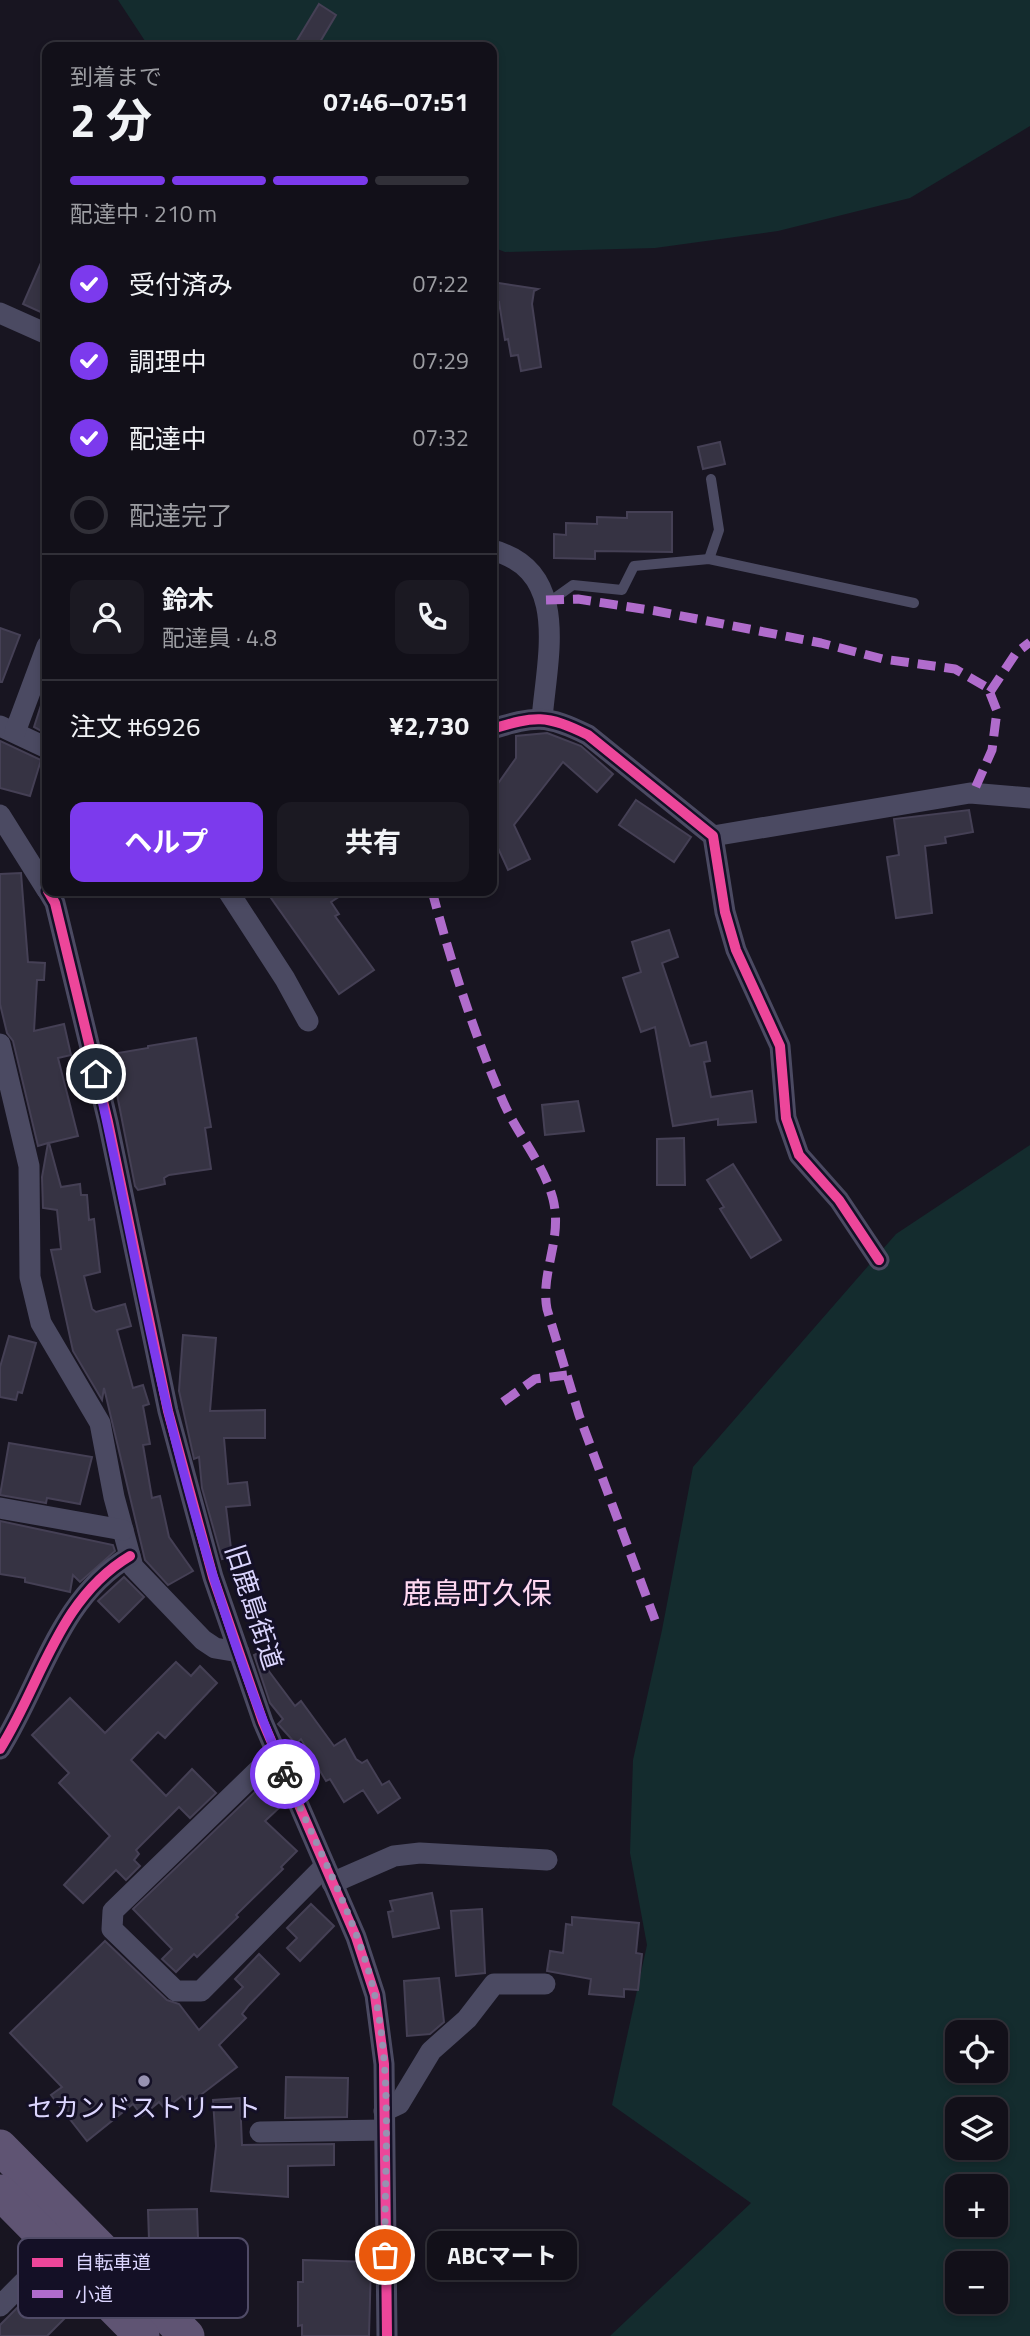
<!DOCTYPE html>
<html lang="ja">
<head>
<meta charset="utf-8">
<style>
  body { margin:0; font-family:"Titillium Web","Noto Sans JP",sans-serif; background:#1b1922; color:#f1f3f6; height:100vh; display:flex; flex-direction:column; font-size:26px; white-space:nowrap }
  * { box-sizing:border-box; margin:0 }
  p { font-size:23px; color:#9c9da2 }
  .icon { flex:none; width:38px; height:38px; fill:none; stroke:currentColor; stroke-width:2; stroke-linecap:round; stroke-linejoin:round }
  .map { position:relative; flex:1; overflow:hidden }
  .side { position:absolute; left:42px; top:42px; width:455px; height:854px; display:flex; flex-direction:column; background:#121019; border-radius:14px; box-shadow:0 4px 10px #0003,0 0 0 2px #313038 }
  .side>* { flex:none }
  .tools { position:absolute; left:945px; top:2020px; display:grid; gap:14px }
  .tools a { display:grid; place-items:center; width:63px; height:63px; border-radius:14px; background:#121019; box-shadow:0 4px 10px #0003,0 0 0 2px #313038; font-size:35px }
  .pin { position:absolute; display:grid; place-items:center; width:60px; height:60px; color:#fff; margin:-30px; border:4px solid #fff; border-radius:50%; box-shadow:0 2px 7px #0007 }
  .courier { position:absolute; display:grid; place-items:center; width:70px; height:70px; margin:-35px; border:5px solid #7c3aed; border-radius:50%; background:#fff; color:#222; box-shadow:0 2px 9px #0007 }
  .bubble { position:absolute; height:49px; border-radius:14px; background:#121019; box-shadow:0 4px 10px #0003,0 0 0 2px #313038; font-size:23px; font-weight:700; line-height:49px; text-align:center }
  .overview em { font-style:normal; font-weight:700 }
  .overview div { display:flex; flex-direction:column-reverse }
  .overview { display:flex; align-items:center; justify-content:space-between; height:119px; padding:0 28px }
  h1 { font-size:46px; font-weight:700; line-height:52px }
  .bar { display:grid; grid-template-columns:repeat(4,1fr); gap:10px 7px; align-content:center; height:84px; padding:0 28px }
  .bar i { height:9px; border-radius:5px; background:#313038 }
  .bar .active { background:#7c3aed }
  .bar p { grid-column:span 4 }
  .line { display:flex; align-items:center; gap:18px; padding:0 28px; border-top:2px solid #313038 }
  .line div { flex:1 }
  .round { display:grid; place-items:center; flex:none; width:74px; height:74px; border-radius:14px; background:#1b1922 }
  ol { padding:0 28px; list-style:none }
  li { display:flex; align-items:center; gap:21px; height:77px }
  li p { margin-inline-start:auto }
  li .icon { padding:7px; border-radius:50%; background:#7c3aed; color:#fff; stroke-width:4 }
  li:last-child { color:#9c9da2 }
  li i { width:38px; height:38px; border:4px solid #313038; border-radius:50% }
  .button { display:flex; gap:14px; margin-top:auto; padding:14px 28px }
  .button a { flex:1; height:80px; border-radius:14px; background:#7c3aed; color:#fff; font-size:28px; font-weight:700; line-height:80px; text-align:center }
  .button a+a { background:#1b1922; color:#f1f3f6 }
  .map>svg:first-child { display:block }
  .green { fill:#142c2e; fill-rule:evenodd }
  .building { fill:#363343; stroke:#454055; stroke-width:2 }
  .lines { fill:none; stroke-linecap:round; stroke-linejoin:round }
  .lane { stroke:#4b4a62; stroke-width:10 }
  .street { stroke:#4b4a62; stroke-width:21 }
  .primary { stroke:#5f5473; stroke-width:35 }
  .quiet { stroke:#b06ccc; stroke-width:9; stroke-dasharray:18 9; stroke-linecap:butt }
  .cycleway-casing { stroke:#141026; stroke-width:15 }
  .cycleway { stroke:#ed469a; stroke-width:10 }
  .done { stroke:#9792b1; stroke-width:7; stroke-dasharray:0 12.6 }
  .route { stroke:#7c3aed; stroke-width:9 }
  .poi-dot { fill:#9792b1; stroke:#141026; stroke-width:2.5 }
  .labels { text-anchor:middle; stroke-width:6; stroke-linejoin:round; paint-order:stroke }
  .street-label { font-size:26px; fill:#dbd5fe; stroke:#141026 }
  .poi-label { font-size:26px; fill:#dbd5fe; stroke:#141026 }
  .quarter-label { font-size:30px; fill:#fed7f0; stroke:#141026 }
  .key { fill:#141026; stroke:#504b67; stroke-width:2 }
  .key-label { font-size:19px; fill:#dbd5fe }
</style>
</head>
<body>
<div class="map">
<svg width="1030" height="2336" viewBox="0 0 1030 2336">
  <rect width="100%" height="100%" fill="#181521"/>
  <g class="green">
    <path d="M 118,0 L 1030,0 L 1030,126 L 910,198 L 778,231 L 655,248 L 505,252 L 492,247 L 492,47 L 149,47 Z"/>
    <path d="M 1030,1145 L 1030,2336 L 610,2336 L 751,2203 L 612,2105 L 647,1945 L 630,1853 L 633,1760 L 662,1630 L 693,1467 L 896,1234 ZM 957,2032 L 996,2032 L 996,2070 L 957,2070 ZM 957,2109 L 996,2109 L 996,2147 L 957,2147 ZM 957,2186 L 996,2186 L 996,2224 L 957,2224 ZM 957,2263 L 996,2263 L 996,2301 L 957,2301 Z"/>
  </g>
  <g class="building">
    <path d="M 319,4 L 336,15 L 317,47 L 293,47 Z"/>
    <path d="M 47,249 L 47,315 L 23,304 Z"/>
    <path d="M 492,282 L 538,289 L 534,291 L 532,304 L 541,367 L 521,371 L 518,355 L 511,356 L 508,339 L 505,340 L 499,302 L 492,304 Z"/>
    <path d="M 720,442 L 725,464 L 703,469 L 698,447 Z"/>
    <path d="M 627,512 L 672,512 L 672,552 L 595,551 L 595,559 L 554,558 L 554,534 L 566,535 L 566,523 L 597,524 L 597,517 L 627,518 Z"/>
    <path d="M 0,628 L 20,635 L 2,682 L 0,682 Z"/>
    <path d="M 44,696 L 47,696 L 47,734 L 34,727 Z"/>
    <path d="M 547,733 L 581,746 L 613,774 L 597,792 L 563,762 L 514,825 L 530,859 L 508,870 L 492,835 L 492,792 L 516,758 L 516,736 Z"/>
    <path d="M 0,741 L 41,760 L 30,796 L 0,788 Z"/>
    <path d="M 636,800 L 691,837 L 674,862 L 619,825 Z"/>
    <path d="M 969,810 L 973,832 L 945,837 L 946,843 L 925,846 L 932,913 L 896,918 L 887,857 L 899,855 L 894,819 Z"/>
    <path d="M 21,873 L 28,962 L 45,963 L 44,980 L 37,980 L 34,1031 L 64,1024 L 71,1055 L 58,1058 L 78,1136 L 49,1143 L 61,1187 L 80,1184 L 81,1195 L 87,1195 L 89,1220 L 94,1219 L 100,1272 L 84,1276 L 92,1309 L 96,1312 L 125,1304 L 131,1326 L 117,1330 L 133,1388 L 143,1385 L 149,1404 L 143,1406 L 150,1444 L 143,1445 L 152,1498 L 160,1496 L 169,1537 L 193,1571 L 168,1585 L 145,1560 L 104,1388 L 102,1400 L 73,1351 L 51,1250 L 61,1249 L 57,1210 L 43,1208 L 42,1177 L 48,1143 L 38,1146 L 13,1041 L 7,1033 L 0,1004 L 0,874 Z"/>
    <path d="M 266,891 L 348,891 L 331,902 L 339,914 L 335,916 L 374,970 L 339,994 Z"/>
    <path d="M 669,930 L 678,957 L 662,963 L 690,1046 L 706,1042 L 710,1061 L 704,1062 L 711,1097 L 752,1091 L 756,1122 L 718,1125 L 718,1119 L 673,1126 L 655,1027 L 641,1032 L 623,978 L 641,972 L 632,942 Z"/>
    <path d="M 196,1038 L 211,1127 L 205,1128 L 211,1169 L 169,1175 L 164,1178 L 165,1184 L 138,1190 L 135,1186 L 110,1059 L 119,1057 L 118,1053 L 148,1048 L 148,1046 Z"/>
    <path d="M 578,1101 L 584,1131 L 545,1135 L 542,1105 Z"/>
    <path d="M 684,1138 L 685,1185 L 657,1185 L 657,1139 Z"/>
    <path d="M 733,1164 L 781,1240 L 751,1258 L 720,1209 L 724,1207 L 707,1180 Z"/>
    <path d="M 183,1335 L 216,1338 L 210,1411 L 265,1410 L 265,1438 L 224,1438 L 228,1484 L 247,1482 L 250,1505 L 226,1507 L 232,1557 L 222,1559 L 202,1488 L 199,1457 L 194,1459 L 179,1391 Z"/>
    <path d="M 9,1336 L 36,1343 L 22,1393 L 18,1392 L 16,1400 L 0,1397 L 0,1367 Z"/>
    <path d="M 9,1443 L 92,1457 L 80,1504 L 47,1498 L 46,1503 L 0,1495 Z"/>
    <path d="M 0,1521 L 113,1545 L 115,1551 L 80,1582 L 73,1575 L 70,1592 L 25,1582 L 25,1578 L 0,1574 Z"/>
    <path d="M 124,1577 L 144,1597 L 119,1622 L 98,1601 Z"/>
    <path d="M 256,1654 L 295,1706 L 301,1701 L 334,1746 L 345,1739 L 356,1759 L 362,1763 L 367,1760 L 382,1785 L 389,1781 L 400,1798 L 378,1813 L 363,1790 L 344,1802 L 330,1779 L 326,1781 L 301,1739 L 296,1744 L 278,1724 L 283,1719 L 270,1703 L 254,1655 Z"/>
    <path d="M 176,1662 L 191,1676 L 200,1666 L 217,1683 L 165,1738 L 158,1732 L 131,1760 L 166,1796 L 192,1769 L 216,1793 L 190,1818 L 179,1807 L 136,1850 L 139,1854 L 134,1860 L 140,1866 L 126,1880 L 116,1870 L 83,1903 L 64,1885 L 110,1836 L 59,1783 L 69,1773 L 32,1735 L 70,1698 L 105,1733 Z"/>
    <path d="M 261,1786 L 280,1807 L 265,1821 L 297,1851 L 281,1867 L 283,1869 L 236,1915 L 238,1917 L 197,1957 L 194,1954 L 176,1972 L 162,1959 L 172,1949 L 133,1909 Z"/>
    <path d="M 432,1893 L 439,1928 L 393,1937 L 388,1912 L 393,1911 L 390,1901 Z"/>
    <path d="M 311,1904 L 334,1926 L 300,1961 L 287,1948 L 297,1938 L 287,1928 Z"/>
    <path d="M 482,1909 L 485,1973 L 456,1976 L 451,1911 Z"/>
    <path d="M 572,1917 L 639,1923 L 636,1953 L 642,1954 L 638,1990 L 624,1989 L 624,1997 L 589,1994 L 591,1979 L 547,1971 L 550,1951 L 563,1953 L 566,1924 L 572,1925 Z"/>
    <path d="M 105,1941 L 167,2000 L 179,2004 L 199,2030 L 243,1987 L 235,1979 L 259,1954 L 279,1974 L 249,2005 L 242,2014 L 246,2018 L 219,2045 L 237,2067 L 189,2104 L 182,2096 L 165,2109 L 159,2102 L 142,2116 L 133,2104 L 87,2141 L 51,2095 L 62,2087 L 10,2033 Z"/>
    <path d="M 439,1978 L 444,2022 L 430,2034 L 407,2036 L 404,1981 Z"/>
    <path d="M 286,2077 L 348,2078 L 347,2117 L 285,2118 Z"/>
    <path d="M 240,2098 L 242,2145 L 334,2144 L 334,2165 L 288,2166 L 288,2197 L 211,2191 L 216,2146 L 213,2100 Z"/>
    <path d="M 197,2209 L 198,2239 L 149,2240 L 148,2210 Z"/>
    <path d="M 303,2260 L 371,2262 L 369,2336 L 302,2336 L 302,2325 L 298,2326 L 298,2282 L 303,2282 Z"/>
    <path d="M 42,2283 L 71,2312 L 47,2336 L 0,2336 L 0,2325 Z"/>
  </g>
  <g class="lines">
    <g class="lane">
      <path d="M 709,559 L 719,530 L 711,479"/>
      <path d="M 552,600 L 573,585 L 622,590 L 634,566 L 709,559 L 914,603"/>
    </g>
    <g class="street">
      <path d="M 0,313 L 47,334"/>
      <path d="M 492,550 C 571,571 547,657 542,719"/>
      <path d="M 0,726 L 47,748"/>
      <path d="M 492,729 C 535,716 546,714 588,735 L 713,836 L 725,912 L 736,950 L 780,1046 L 786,1118 L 799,1155 L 839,1200 L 879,1260"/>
      <path d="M 15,732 L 47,646"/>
      <path d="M 0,815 L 47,890"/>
      <path d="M 713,836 L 970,793 L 1030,798"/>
      <path d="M 48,891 L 55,903 L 108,1122 L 168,1411 L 213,1577 L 263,1722 L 356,1937 L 375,1995 L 384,2064 L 387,2336"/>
      <path d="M 228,891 L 285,979 L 308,1021"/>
      <path d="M 0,1044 L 29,1166 L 30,1277 L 41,1323 L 100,1423 L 114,1497 L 133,1567 L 203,1640 L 215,1648 L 239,1652"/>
      <path d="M 0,1508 L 123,1530"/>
      <path d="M 0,1749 C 42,1682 58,1599 130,1556"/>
      <path d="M 276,1753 L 113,1911 L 112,1929 L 176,1991 L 201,1991 L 325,1866"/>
      <path d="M 332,1883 L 394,1856 L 420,1853 L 547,1860"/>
      <path d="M 384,2111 L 399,2104 L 431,2051 L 467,2019 L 494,1984 L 545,1984"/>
      <path d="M 260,2132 L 384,2130"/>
      <path d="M 0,2306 L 55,2251"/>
    </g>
    <g class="primary">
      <path d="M 0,2147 L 187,2336"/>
      <path d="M 0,2192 L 142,2336"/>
    </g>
    <g class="quiet">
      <path d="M 546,600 L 578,599 L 656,611 L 821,643 L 883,659 L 955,669 L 988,688 L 997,711 L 992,750 L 973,793"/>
      <path d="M 990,692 L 1016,653 L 1030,642"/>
      <path d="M 432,891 C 451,962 473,1031 502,1099 C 516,1133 543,1162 553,1199 C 563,1240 540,1272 547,1309 L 579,1415 L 655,1620"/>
      <path d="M 503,1402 L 535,1379 L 567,1375"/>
    </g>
    <defs>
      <g id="cycleway">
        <path d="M 492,729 C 535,716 546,714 588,735 L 713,836 L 725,912 L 736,950 L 780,1046 L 786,1118 L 799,1155 L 839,1200 L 879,1260"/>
        <path d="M 48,891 L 55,903 L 108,1122 L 168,1411 L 213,1577 L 263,1722 L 356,1937 L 375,1995 L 384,2064 L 387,2336"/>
        <path d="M 0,1749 C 42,1682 58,1599 130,1556"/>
      </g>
    </defs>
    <use href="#cycleway" class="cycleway-casing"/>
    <use href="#cycleway" class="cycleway"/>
  </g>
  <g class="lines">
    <path class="done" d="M 285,1774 C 314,1841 360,1926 375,1996 C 393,2080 384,2170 385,2255"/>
    <path class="route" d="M 96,1074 C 122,1186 141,1299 168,1411 C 198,1534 235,1658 285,1774"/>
  </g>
  <circle class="poi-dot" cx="144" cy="2081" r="7"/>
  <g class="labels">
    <g class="street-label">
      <text transform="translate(254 1607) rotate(72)" y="9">旧鹿島街道</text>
    </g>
    <g class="poi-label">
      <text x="144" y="2117">セカンドストリート</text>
    </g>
    <g class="quarter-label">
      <text x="477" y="1604">鹿島町久保</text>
    </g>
  </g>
  <rect x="18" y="2238" width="230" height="80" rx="10" class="key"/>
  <rect x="32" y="2258" width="31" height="9" fill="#ed469a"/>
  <rect x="32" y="2290" width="31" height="8" fill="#b06ccc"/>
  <g class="key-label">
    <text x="75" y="2269">自転車道</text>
    <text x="75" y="2301">小道</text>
  </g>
</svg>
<div class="tools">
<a><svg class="icon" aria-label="locate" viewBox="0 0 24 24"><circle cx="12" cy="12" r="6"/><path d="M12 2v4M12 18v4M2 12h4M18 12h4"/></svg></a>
<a><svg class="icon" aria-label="layers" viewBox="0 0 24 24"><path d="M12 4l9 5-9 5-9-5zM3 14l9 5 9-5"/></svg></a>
<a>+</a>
<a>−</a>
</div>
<div class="pin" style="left:385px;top:2255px;background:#ea580c"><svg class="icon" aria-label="bag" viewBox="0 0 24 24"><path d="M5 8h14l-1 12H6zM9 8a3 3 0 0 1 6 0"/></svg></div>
<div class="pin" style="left:96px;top:1074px;background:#1f2937"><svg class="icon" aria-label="home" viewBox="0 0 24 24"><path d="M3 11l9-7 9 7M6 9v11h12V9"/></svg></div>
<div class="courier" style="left:285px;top:1774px"><svg class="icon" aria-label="bike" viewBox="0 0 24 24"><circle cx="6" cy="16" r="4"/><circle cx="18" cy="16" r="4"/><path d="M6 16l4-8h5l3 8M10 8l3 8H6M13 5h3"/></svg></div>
<div class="bubble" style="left:427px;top:2231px;width:150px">ABCマート</div>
<section class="side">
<div class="overview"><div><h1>2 分</h1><p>到着まで</p></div><em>07:46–07:51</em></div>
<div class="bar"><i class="active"></i><i class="active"></i><i class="active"></i><i></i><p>配達中 · 210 m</p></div>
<ol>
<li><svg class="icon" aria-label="check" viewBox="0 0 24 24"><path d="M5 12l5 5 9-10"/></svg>受付済み<p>07:22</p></li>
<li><svg class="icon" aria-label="check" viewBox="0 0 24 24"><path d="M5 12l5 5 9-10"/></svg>調理中<p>07:29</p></li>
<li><svg class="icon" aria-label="check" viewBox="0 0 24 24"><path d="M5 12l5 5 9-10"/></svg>配達中<p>07:32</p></li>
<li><i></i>配達完了</li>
</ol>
<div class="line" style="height:126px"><a class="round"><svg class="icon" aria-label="person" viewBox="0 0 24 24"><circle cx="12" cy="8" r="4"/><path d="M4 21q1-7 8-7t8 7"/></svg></a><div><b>鈴木</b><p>配達員 · 4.8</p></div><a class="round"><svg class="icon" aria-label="phone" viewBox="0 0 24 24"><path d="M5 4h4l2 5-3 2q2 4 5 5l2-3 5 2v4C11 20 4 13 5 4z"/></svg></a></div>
<div class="line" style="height:91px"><div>注文 #6926</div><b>¥2,730</b></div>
<div class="button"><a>ヘルプ</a><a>共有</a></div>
</section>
</div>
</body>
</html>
